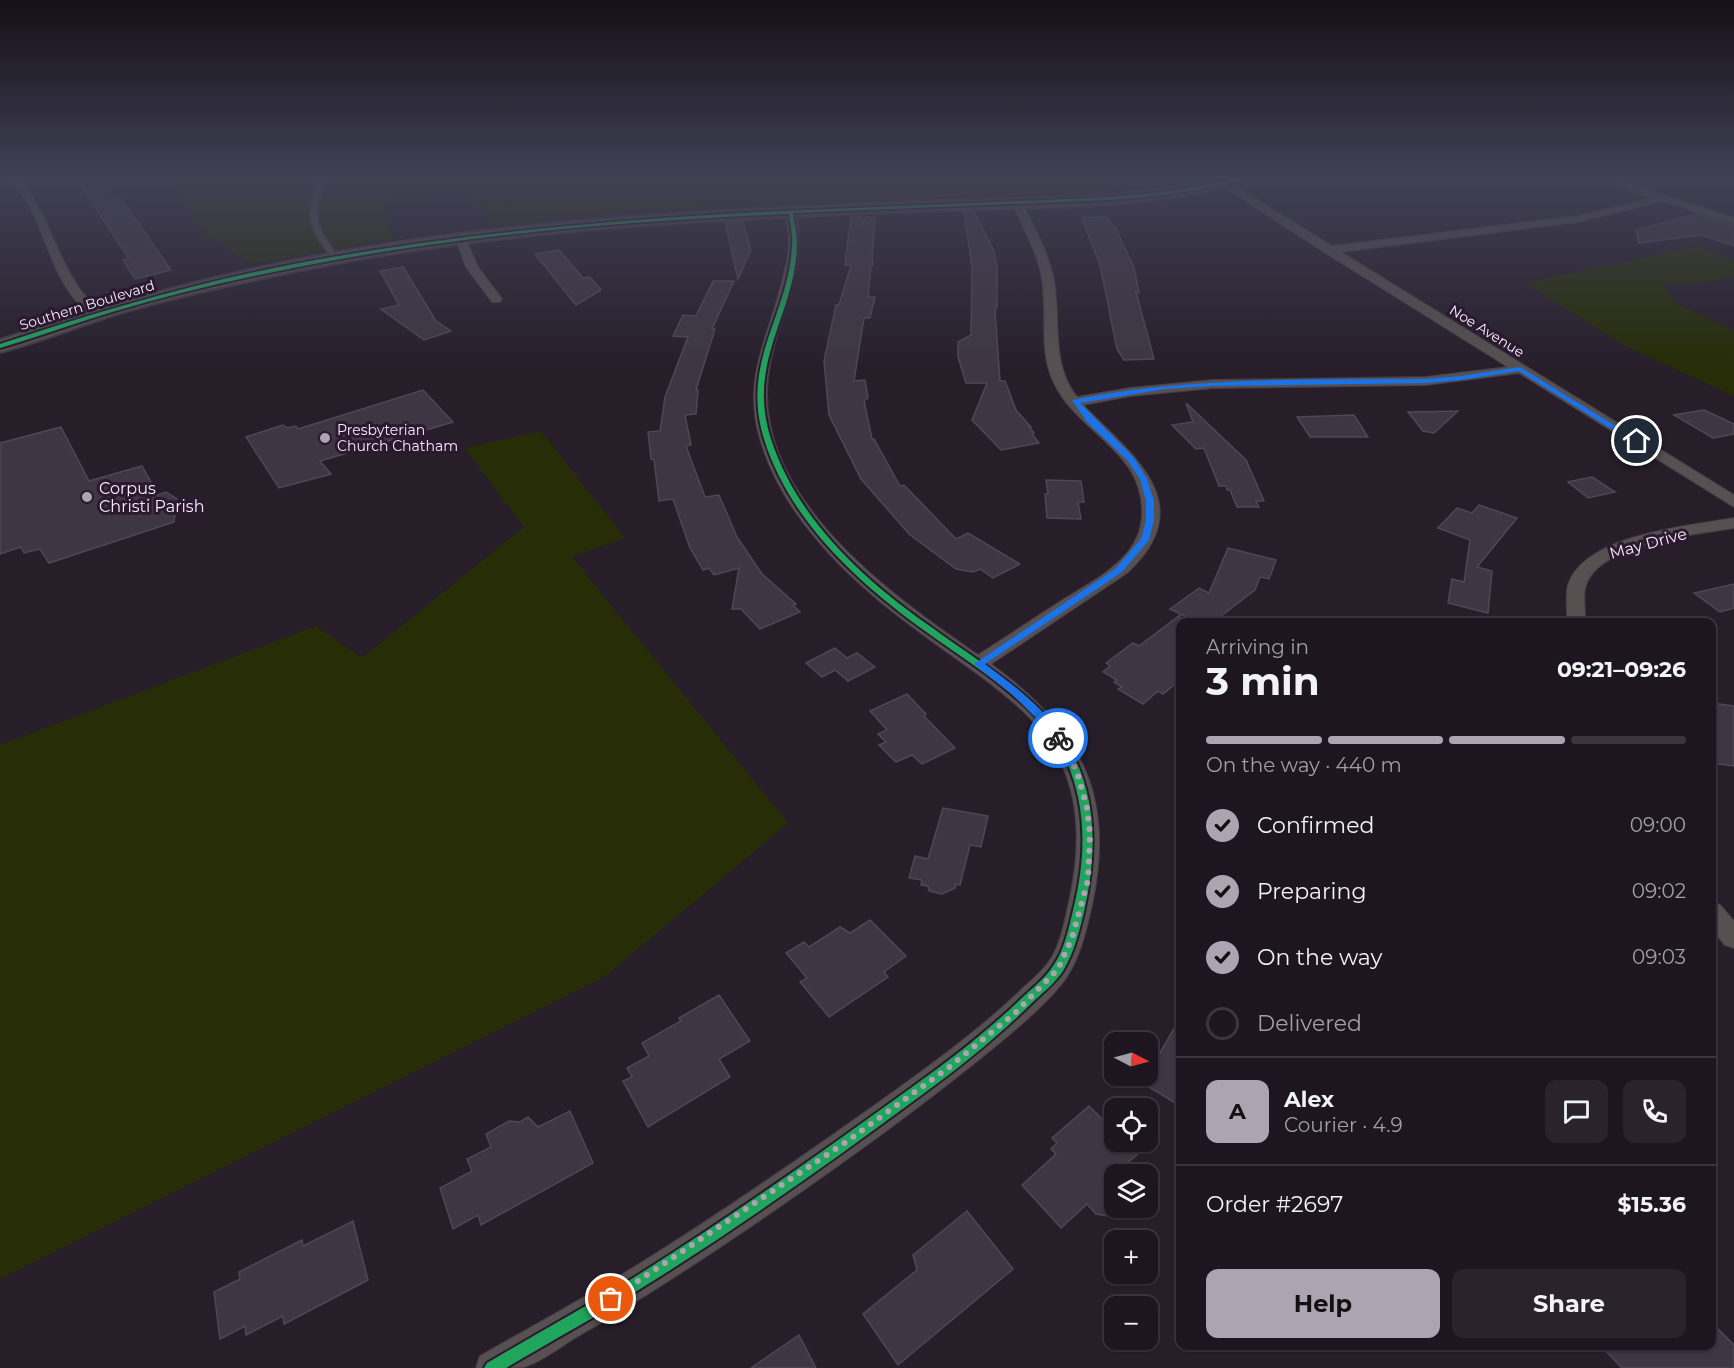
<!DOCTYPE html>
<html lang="en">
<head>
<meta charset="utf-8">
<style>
  body { margin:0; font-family:Montserrat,sans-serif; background:#2a232d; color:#f1f3f6; height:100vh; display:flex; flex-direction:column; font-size:22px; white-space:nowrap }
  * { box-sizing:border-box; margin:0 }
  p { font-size:20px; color:#a09fa5 }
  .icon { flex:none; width:33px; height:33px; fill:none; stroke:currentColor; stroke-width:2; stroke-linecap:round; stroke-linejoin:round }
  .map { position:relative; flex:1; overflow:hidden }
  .sheet { position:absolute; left:1176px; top:618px; width:540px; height:732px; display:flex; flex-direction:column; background:#1d1620; border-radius:12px; box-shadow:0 2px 4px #0004,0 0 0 2px #3b353e }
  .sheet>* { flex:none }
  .needle { width:39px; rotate:96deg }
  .buttons { position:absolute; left:1104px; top:1032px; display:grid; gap:12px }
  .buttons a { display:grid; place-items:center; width:54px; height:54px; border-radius:12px; background:#1d1620; box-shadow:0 2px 4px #0004,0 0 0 2px #3b353e; font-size:30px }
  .pin { position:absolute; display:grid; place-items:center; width:51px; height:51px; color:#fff; margin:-26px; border:3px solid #fff; border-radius:50%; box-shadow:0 2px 6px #0007 }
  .courier { position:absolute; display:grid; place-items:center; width:60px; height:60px; margin:-30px; border:4px solid #1a73e8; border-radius:50%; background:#fff; color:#222; box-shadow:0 2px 8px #0007 }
  .head em { font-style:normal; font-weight:700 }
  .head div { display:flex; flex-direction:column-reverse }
  .head { display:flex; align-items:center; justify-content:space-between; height:102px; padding:0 30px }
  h1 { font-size:39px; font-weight:700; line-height:45px }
  .bar { display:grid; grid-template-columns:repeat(4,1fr); gap:9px 6px; align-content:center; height:72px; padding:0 30px }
  .bar i { height:8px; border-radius:4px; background:#3b353e }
  .bar .current { background:#aea3b1 }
  .bar p { grid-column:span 4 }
  .line { display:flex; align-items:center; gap:15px; padding:0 30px; border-top:2px solid #3b353e }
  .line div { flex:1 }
  .round { display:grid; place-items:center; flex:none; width:63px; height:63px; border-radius:12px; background:#2a232d }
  ol { padding:0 30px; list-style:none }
  li { display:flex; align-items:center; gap:18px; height:66px }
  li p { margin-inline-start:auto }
  li .icon { padding:6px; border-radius:50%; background:#aea3b1; color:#111; stroke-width:4 }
  li:last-child { color:#a09fa5 }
  li i { width:33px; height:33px; border:3px solid #3b353e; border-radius:50% }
  .button { display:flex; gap:12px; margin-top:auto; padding:12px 30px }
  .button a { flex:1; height:69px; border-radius:12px; background:#aea3b1; color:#111; font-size:24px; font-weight:700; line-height:69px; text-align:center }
  .button a+a { background:#2a232d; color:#f1f3f6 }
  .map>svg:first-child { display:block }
  .green { fill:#262d07 }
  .building { fill:#3e3642; stroke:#4e4853; stroke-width:1.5 }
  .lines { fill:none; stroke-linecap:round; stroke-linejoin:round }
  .lane-casing { stroke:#433c46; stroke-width:4 }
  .street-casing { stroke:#433c46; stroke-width:2 }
  .secondary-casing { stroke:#433c46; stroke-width:4 }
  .lane { fill:#565050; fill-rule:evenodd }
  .street { fill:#565050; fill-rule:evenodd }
  .secondary { fill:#57504f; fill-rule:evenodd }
  .cycleway-casing { stroke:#2a192f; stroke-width:4 }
  .cycleway { fill:#20a55d; fill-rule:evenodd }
  .route { fill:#1a73e8 }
  .done { stroke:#aea3b1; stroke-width:6; stroke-dasharray:0 10.8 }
  .poi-dot { fill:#aea3b1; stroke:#2a192f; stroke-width:2 }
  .labels { text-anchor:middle; stroke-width:6; stroke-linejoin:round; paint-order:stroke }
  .far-street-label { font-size:14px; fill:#f7ebfa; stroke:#2a192f }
  .far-poi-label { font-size:14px; fill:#f7ebfa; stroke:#2a192f; text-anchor:start }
  .poi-label { font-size:16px; fill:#f7ebfa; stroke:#2a192f; text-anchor:start }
  .street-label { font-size:16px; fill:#f7ebfa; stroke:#2a192f }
</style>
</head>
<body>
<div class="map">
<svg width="1734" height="1368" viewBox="0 0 1734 1368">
  <rect width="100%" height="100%" fill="#271e2a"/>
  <g class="green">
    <path d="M 171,175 L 1203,175 L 1118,188 L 614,212 L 494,226 L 468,191 L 381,198 L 394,238 L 251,264 L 202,231 Z"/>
    <path d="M 1697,246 L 1734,260 L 1734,276 L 1714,281 L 1663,285 L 1678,304 L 1734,331 L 1734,396 L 1625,346 L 1526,283 Z"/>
    <path d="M 541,431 L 625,538 L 572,557 L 788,823 L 606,976 L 0,1279 L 0,745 L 316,626 L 362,658 L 524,527 L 465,448 Z"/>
  </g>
  <g class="building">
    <path d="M 98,175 L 111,194 L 116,198 L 120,197 L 171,270 L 135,279 L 123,260 L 129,259 L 76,178 Z"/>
    <path d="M 964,212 L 974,212 L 994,251 L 997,267 L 997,306 L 995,311 L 1000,381 L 1005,381 L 1016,410 L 1031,427 L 1029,427 L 1034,433 L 1032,434 L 1039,443 L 1001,450 L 972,420 L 987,383 L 966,383 L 958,357 L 958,342 L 971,335 L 972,267 Z"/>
    <path d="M 1697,214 L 1734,226 L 1734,246 L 1702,235 L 1639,243 L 1636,230 Z"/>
    <path d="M 851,216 L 861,216 L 863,224 L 866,216 L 875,218 L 872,258 L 873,265 L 871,265 L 868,297 L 875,297 L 870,318 L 864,318 L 854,381 L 865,380 L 868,398 L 864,401 L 872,439 L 874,439 L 900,486 L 904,485 L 956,539 L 968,533 L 1020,564 L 993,578 L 980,569 L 973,572 L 956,569 L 909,534 L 861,479 L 829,415 L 824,361 L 836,305 L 839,305 L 851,265 L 845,265 Z"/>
    <path d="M 1106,217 L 1116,229 L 1134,268 L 1139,292 L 1136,292 L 1154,359 L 1124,360 L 1117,349 L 1100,265 L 1082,218 Z"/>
    <path d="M 743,221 L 751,250 L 738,279 L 725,222 Z"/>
    <path d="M 559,250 L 583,278 L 590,277 L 601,290 L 576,305 L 535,254 Z"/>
    <path d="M 403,267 L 436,321 L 451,331 L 424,340 L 381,309 L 399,305 L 380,271 Z"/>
    <path d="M 713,281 L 734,281 L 712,329 L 715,329 L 696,390 L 698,390 L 696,414 L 685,415 L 691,445 L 686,446 L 705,497 L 719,495 L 737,537 L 762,574 L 796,604 L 793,605 L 800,612 L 760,629 L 741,609 L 732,609 L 739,568 L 714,575 L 709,568 L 703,570 L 690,548 L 673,499 L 659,501 L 654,460 L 651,459 L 648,432 L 660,431 L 665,397 L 688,337 L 673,336 L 683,315 L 696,316 Z"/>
    <path d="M 423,390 L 453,422 L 320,461 L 331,474 L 279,488 L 246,437 L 283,425 L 287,428 L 296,426 L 298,429 Z"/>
    <path d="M 1186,403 L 1246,460 L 1264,501 L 1256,501 L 1259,507 L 1237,507 L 1230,490 L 1227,490 L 1226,486 L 1219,486 L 1204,448 L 1196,449 L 1172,425 L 1193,422 Z"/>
    <path d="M 1704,410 L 1734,424 L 1734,434 L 1713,438 L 1674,415 Z"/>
    <path d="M 1458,411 L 1434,433 L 1423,431 L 1408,412 Z"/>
    <path d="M 1354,415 L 1368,437 L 1310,437 L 1297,417 Z"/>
    <path d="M 61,427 L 89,481 L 142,466 L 158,495 L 166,492 L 177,499 L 174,522 L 49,563 L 40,549 L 24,553 L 21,547 L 0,554 L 0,443 Z"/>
    <path d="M 1592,477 L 1615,492 L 1588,498 L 1568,482 Z"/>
    <path d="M 1046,480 L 1081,481 L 1084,502 L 1078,502 L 1081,519 L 1047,518 L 1045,494 L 1048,494 Z"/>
    <path d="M 1479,505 L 1517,518 L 1477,567 L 1492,571 L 1488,613 L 1448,603 L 1452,579 L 1464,582 L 1470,540 L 1438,528 L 1457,508 L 1472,513 Z"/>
    <path d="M 1228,548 L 1276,560 L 1269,579 L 1260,577 L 1255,590 L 1213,622 L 1197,622 L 1170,609 L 1199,588 L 1209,593 Z"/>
    <path d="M 1734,584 L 1734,608 L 1720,612 L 1694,593 Z"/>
    <path d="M 1180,615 L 1180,680 L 1163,694 L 1158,691 L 1143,704 L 1118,689 L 1122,687 L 1114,682 L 1117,680 L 1103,672 L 1110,666 L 1106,663 L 1133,643 L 1139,646 Z"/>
    <path d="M 835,648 L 847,658 L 857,653 L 875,667 L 848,681 L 835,670 L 822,677 L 806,663 Z"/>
    <path d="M 907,694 L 926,714 L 924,716 L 955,748 L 922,764 L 912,755 L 896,762 L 879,745 L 886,742 L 878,734 L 887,730 L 870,711 Z"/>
    <path d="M 1712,703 L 1734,706 L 1734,766 L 1712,763 Z"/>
    <path d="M 943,808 L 988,816 L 981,847 L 970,845 L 960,885 L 956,884 L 955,888 L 942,894 L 929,891 L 928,886 L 921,885 L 922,880 L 909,878 L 915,856 L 928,859 Z"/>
    <path d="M 870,920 L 906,956 L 884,972 L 888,977 L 829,1017 L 800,982 L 807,978 L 786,953 L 804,942 L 809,947 L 840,927 L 850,933 Z"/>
    <path d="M 719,995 L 750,1041 L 719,1059 L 730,1077 L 648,1127 L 623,1081 L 632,1077 L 627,1068 L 649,1056 L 642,1043 L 681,1021 L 679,1018 Z"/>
    <path d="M 1180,1018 L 1180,1106 L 1149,1087 L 1159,1069 L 1153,1065 Z"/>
    <path d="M 1089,1106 L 1114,1131 L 1114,1142 L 1125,1142 L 1138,1154 L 1114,1174 L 1114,1209 L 1108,1216 L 1096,1214 L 1087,1204 L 1061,1228 L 1022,1185 L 1056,1154 L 1051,1149 L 1057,1143 L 1052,1138 Z"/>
    <path d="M 570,1111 L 593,1163 L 481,1225 L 478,1215 L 453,1229 L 440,1188 L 472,1171 L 467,1159 L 491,1147 L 486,1134 L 509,1121 L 520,1122 L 528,1117 L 538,1127 Z"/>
    <path d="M 967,1211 L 1013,1269 L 898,1365 L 863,1314 L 917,1270 L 913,1255 Z"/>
    <path d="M 353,1221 L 368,1280 L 284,1324 L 283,1316 L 246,1335 L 245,1326 L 220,1339 L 214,1292 L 240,1279 L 239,1272 L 302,1240 L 303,1246 Z"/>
    <path d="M 1712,1323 L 1734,1345 L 1734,1368 L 1622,1368 L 1601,1346 L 1712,1346 Z"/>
    <path d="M 799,1335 L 816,1368 L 751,1368 Z"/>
  </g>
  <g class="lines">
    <defs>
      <path id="lane" d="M 318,175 L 324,175 L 324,179 C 323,189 319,198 317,207 C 314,228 329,244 340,260 L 337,262 L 335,261 C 323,244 306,227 312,204 C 315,194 318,186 318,175 Z"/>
      <g id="street">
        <path d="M 6,175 L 16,175 C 54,215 59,282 102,311 L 104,314 L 102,317 L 94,317 C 56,291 49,243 29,205 C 23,194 14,185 6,175 Z"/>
        <path d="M 1589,175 L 1604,175 L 1734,218 L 1734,224 L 1663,201 L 1578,222 L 1341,252 L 1734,495 L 1734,507 L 1519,373 L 1426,385 L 1213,388 L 1130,396 L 1083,405 C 1132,455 1202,504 1127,573 L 991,664 C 1080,730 1116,793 1092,905 C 1086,931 1080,959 1064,981 C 1044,1007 1007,1037 981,1058 C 914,1112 843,1163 772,1212 C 709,1255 646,1297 580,1335 C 564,1344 542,1362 524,1367 C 511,1368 490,1368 476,1368 L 480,1356 C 526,1330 573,1304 618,1277 C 713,1219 805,1155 896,1090 C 939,1059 981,1028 1020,991 C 1029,982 1040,974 1048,963 C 1059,948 1063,929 1067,911 C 1085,836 1082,768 1024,712 C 989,679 948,654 910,625 C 847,578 780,514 759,435 C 742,373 772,332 784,273 C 787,263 789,252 789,242 C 789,231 786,221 787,211 L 796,213 C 807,270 780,310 770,364 C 744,491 888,593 978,655 C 1005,638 1031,620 1058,603 C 1093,580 1144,559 1142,510 C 1142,497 1138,483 1131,471 C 1110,438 1071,419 1054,383 C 1038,351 1048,313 1042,279 C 1038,252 1023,228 1012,203 L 1013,201 L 1022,203 C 1034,227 1047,250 1053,276 C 1062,316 1049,362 1077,397 L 1130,388 L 1213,380 L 1426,377 L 1508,367 L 1324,252 L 1220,184 L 1228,182 L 1332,246 L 1578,216 L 1653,198 Z"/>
        <path d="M 461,237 L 466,240 L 478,267 L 502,299 L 500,302 L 492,302 L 466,267 L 456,240 Z"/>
        <path d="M 1734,518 L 1734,528 C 1697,534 1600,543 1586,585 C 1582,596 1586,610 1585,622 L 1567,622 C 1568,610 1565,596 1568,585 C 1585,534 1689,526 1734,518 Z"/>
        <path d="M 1712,902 L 1720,905 L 1734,921 L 1734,948 L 1725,945 L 1712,929 Z"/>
      </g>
      <path id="secondary" d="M 1238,175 L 1261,175 C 1252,182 1237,184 1225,187 C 1127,211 1018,207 918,211 C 709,219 497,229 291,272 C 233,284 174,297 116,314 C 78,326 39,342 0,352 L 0,340 C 96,308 193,281 292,261 C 446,230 605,217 761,209 C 849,204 938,201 1026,198 C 1097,195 1170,195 1238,175 Z"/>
    </defs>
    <use href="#lane" class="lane-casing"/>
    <use href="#street" class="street-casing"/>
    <use href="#secondary" class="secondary-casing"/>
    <use href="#lane" class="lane"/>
    <use href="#street" class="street"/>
    <use href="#secondary" class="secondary"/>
    <defs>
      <path id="cycleway" d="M 1249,175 L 1256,175 L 1238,181 L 1201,189 L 1165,195 L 1111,200 L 793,213 C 795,224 797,234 797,245 C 795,316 746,361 771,439 C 797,520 866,582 934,629 C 972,657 1015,682 1047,717 C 1097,773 1100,841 1084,912 C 1079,932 1074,953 1063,971 C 1055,983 1045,991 1035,1000 C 999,1036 960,1067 919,1097 C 827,1165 734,1231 637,1291 C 594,1318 550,1342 506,1368 L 484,1368 L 487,1363 C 533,1336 579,1310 625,1283 C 720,1224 811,1160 901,1095 C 945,1064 987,1032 1025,995 C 1035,986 1046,977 1053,966 C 1065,949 1069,927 1074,906 C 1090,841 1086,771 1038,719 C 1005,684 964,659 925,631 C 858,583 789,520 764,439 C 740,361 789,316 792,245 C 793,235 790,224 789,214 C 623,221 456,235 293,268 C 232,280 172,294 112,312 C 75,323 38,337 0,348 L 0,344 C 96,312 194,283 294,264 C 448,235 605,220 762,212 C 846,208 931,205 1016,201 C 1094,198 1173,197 1249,175 Z"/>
    </defs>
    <use href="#cycleway" class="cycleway-casing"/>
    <use href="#cycleway" class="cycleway"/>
  </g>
  <linearGradient id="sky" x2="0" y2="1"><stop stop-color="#151017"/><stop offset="0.48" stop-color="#414155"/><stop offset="1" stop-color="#414155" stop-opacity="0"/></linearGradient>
  <rect width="1734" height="367" fill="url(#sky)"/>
  <path class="route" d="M 1520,367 L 1640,441 L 1634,443 L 1519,371 L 1461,380 L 1426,383 L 1213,386 L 1165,389 L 1080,403 L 1134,458 L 1147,479 L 1154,501 L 1154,520 L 1149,540 L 1122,572 L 985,664 C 1014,686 1043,707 1063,738 L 1061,741 L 1054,741 L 1044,726 L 1013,695 L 974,664 L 1115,569 L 1141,539 L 1146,520 L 1146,501 L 1140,479 L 1128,461 L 1087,422 L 1072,400 C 1189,376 1308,380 1426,379 L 1461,376 Z"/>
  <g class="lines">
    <path class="done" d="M 611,1299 L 846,1142 L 948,1068 L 1014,1014 L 1058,969 L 1072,938 L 1088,880 L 1090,834 L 1087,808 L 1077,772 L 1058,738"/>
  </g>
  <g class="poi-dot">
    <circle cx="325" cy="438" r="6"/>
    <circle cx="87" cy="497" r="6"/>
  </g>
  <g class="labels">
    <g class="far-street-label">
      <text transform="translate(87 305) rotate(-17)" y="5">Southern Boulevard</text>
      <text transform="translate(1487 331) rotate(32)" y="5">Noe Avenue</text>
    </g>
    <g class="far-poi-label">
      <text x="337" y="435">Presbyterian<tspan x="337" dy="16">Church Chatham</tspan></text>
    </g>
    <g class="poi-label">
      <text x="99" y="494">Corpus<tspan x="99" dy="18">Christi Parish</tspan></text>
    </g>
    <g class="street-label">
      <text transform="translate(1648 543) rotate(-15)" y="6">May Drive</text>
    </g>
  </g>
</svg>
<div class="buttons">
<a><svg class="needle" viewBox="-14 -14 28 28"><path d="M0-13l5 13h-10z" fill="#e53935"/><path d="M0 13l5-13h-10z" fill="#a09fa5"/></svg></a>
<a><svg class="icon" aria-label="locate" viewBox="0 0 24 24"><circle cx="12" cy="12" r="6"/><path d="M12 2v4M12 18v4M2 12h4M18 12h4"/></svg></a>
<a><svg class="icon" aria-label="layers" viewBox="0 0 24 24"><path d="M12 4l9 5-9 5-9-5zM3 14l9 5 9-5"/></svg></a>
<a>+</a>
<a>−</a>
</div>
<div class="pin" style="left:611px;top:1299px;background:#ea580c"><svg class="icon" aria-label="bag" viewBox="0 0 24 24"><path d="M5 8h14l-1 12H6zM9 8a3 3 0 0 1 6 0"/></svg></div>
<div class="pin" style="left:1637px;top:441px;background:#1f2937"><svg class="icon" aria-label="home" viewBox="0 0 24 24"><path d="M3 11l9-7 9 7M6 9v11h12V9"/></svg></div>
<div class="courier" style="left:1058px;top:738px"><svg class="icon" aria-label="bike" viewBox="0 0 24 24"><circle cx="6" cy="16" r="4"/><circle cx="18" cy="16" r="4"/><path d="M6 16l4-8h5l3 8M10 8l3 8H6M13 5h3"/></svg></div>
<section class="sheet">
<div class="head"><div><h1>3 min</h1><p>Arriving in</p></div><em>09:21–09:26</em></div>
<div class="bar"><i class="current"></i><i class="current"></i><i class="current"></i><i></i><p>On the way · 440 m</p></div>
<ol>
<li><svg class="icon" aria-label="check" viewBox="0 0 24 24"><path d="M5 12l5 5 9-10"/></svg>Confirmed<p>09:00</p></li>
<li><svg class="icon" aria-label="check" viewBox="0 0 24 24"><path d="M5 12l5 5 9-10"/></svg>Preparing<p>09:02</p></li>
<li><svg class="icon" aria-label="check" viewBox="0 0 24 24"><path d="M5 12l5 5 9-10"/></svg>On the way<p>09:03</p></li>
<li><i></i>Delivered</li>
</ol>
<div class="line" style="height:108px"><b class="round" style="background:#aea3b1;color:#111">A</b><div><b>Alex</b><p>Courier · 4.9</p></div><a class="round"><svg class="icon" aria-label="chat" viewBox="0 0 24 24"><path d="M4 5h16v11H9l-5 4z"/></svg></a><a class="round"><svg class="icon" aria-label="phone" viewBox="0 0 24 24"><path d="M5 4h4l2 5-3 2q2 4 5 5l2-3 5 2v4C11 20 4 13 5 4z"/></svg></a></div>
<div class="line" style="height:78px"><div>Order #2697</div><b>$15.36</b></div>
<div class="button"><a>Help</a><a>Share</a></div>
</section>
</div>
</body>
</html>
